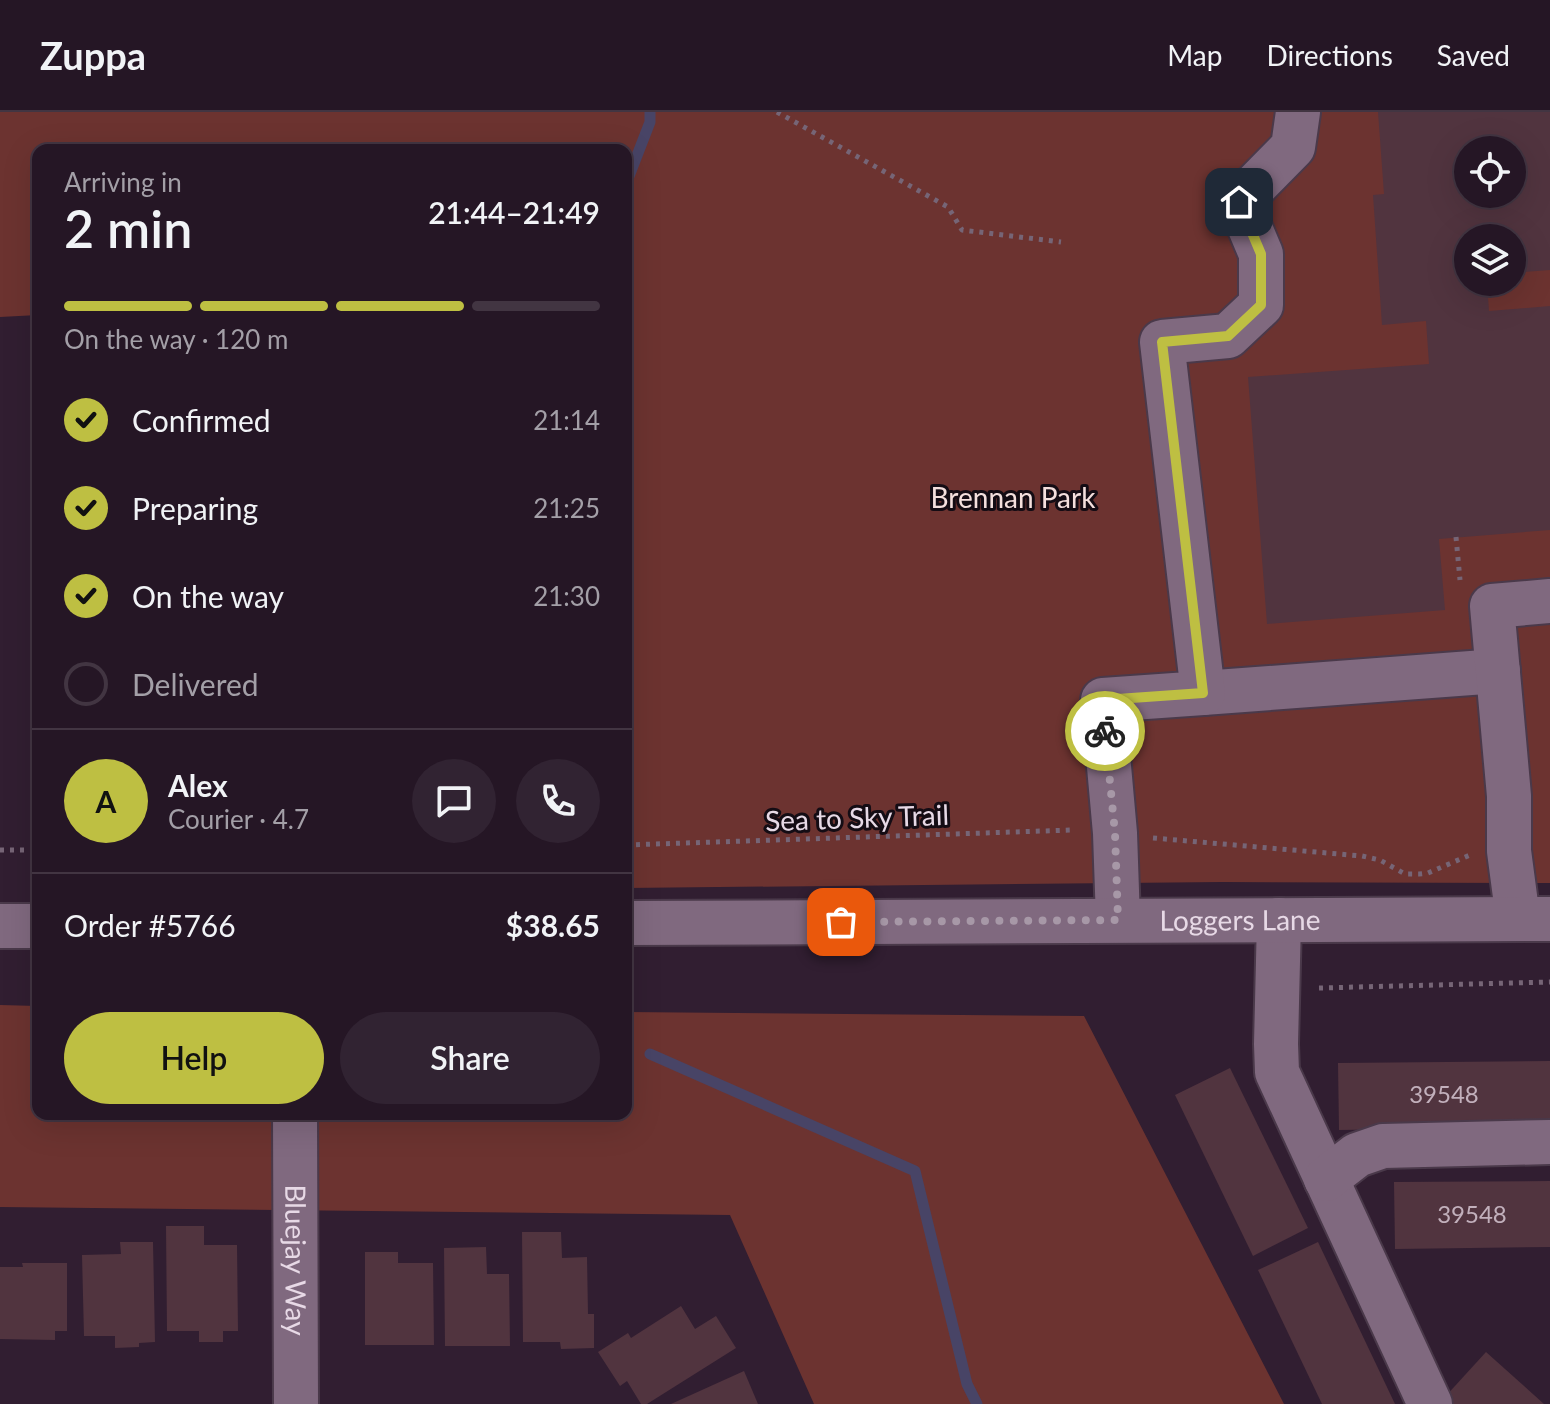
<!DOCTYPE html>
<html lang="en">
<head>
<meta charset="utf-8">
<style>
  body { margin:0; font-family:Lato,sans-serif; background:#312332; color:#f1f3f6; height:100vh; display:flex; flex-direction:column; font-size:30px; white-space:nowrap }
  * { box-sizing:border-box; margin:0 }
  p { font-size:26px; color:#a39fa7 }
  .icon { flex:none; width:44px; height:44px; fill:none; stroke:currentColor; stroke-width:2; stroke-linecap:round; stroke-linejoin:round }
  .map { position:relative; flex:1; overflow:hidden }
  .panel { position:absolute; left:32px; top:32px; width:600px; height:976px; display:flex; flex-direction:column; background:#251625; border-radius:16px; box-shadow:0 8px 32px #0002,0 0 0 2px #423542 }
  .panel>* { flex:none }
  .buttons { position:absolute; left:1454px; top:24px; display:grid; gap:16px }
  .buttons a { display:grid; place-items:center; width:72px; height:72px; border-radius:50%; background:#251625; box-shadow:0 8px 32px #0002,0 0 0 2px #423542; font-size:40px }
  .pin { position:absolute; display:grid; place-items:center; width:68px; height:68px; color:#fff; margin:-34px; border-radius:16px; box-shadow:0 4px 12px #0006 }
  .courier { position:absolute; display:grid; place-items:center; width:80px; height:80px; margin:-40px; border:6px solid #bebf42; border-radius:50%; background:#fff; color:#222; box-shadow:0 2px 10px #0007 }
  .head em { font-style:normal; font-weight:600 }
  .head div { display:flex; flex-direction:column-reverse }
  .head { display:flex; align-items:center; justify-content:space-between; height:136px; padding:0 32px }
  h1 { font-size:52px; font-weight:600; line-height:60px }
  .bar { display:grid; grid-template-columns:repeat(4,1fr); gap:12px 8px; align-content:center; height:96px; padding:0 32px }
  .bar i { height:10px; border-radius:6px; background:#423542 }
  .bar .active { background:#bebf42 }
  .bar p { grid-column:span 4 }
  .line { display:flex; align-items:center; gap:20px; padding:0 32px; border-top:2px solid #423542 }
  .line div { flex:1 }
  .round { display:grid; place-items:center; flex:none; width:84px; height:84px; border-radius:42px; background:#312332 }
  ol { padding:0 32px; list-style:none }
  li { display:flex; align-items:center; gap:24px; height:88px }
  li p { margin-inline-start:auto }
  li .icon { padding:8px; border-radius:50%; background:#bebf42; color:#111; stroke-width:4 }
  li:last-child { color:#a39fa7 }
  li i { width:44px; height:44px; border:4px solid #423542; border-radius:50% }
  .cta { display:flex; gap:16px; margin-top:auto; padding:16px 32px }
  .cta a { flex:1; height:92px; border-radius:48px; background:#bebf42; color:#111; font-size:32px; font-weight:600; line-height:92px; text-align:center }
  .cta a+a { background:#312332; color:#f1f3f6 }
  header { display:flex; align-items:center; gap:48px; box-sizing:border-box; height:112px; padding:0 40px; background:#251625; border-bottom:2px solid #423542 }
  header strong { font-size:38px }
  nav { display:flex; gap:44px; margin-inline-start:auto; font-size:28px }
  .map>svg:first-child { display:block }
  .green { fill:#6c3330; fill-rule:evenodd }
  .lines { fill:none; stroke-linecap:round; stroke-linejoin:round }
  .stream { stroke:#484466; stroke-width:11 }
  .building { fill:#51343f; fill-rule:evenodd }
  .minor-casing { stroke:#4a394a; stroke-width:48 }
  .path { stroke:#766576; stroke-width:5; stroke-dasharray:4 6; stroke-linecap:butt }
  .minor { stroke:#80697f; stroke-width:44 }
  .done { stroke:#a798a7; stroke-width:8; stroke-dasharray:0 14.4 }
  .route { stroke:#bebf42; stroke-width:10 }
  .labels { text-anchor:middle; stroke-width:6; stroke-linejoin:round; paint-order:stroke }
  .number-label { font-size:24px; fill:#c2b0bc }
  .park-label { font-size:28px; fill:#f4dfdd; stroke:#140c14 }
  .street-label { font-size:28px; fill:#e7d9e6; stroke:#140c14 }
</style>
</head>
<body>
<header>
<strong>Zuppa</strong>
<nav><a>Map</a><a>Directions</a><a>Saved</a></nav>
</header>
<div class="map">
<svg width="1550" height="1292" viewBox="0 0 1550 1292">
  <rect width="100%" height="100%" fill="#311e31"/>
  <g class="green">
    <path d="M 0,0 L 1550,0 L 1550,771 L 1222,770 L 626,776 L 626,38 L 38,38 L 38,203 L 0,205 ZM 1468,38 L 1512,38 L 1512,82 L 1468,82 ZM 1468,126 L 1512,126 L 1512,170 L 1468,170 Z"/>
    <path d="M 0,893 L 38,894 L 38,1002 L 626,1002 L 626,900 L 1084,904 L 1284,1292 L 814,1292 L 730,1103 L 0,1095 Z"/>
  </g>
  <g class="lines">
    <g class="stream">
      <path d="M 626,72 L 650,10 L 650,0"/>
      <path d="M 650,942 L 915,1059 L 967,1272 L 977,1292"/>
    </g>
  </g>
  <g class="building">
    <path d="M 1378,0 L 1550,0 L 1550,158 L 1512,161 L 1512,126 L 1468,126 L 1468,170 L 1487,170 L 1489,199 L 1550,194 L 1550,418 L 1439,427 L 1445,498 L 1267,512 L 1248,265 L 1429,252 L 1426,209 L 1382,213 L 1373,83 L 1384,82 ZM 1468,38 L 1512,38 L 1512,82 L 1468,82 Z"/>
    <path d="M 1550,949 L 1550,1015 L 1339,1018 L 1338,951 Z"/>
    <path d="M 1230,956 L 1308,1116 L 1253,1144 L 1175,983 Z"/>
    <path d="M 1550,1069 L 1550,1135 L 1395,1137 L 1394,1070 Z"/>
    <path d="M 166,1114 L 204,1114 L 204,1133 L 237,1133 L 238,1219 L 223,1219 L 223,1230 L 199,1230 L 199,1219 L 167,1219 Z"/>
    <path d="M 522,1120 L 561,1120 L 562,1146 L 587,1145 L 588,1202 L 594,1202 L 594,1236 L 561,1237 L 560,1230 L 523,1230 Z"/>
    <path d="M 120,1130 L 153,1130 L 155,1230 L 139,1231 L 139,1235 L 115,1236 L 115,1224 L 84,1224 L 82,1143 L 121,1142 Z"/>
    <path d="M 1318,1130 L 1395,1292 L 1322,1292 L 1258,1158 Z"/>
    <path d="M 486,1135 L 487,1162 L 509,1162 L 510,1234 L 445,1234 L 444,1136 Z"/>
    <path d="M 365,1140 L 398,1140 L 398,1151 L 433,1151 L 434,1233 L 365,1233 Z"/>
    <path d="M 22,1151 L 67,1151 L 67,1219 L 55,1219 L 55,1228 L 0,1227 L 0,1155 L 23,1155 Z"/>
    <path d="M 681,1194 L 695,1217 L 716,1204 L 736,1236 L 647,1292 L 641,1292 L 627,1269 L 620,1274 L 598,1240 L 628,1221 L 631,1226 Z"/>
    <path d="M 1486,1240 L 1544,1292 L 1451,1292 L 1444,1286 Z"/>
    <path d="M 744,1259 L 758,1292 L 671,1292 Z"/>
  </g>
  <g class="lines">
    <defs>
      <g id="minor">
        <path d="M 1203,581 L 1498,559"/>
        <path d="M 1518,807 L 1509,739 L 1509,684 L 1492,494 L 1550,489"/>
        <path d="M 1118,808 L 1115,721 L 1103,588 L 1203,581 L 1162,230 L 1228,224 L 1261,193 L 1261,142 L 1239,90 L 1293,35 L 1298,0"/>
        <path d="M 1279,808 L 1276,932 L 1277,960 L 1430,1292"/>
        <path id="s1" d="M 626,811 L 1550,807"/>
        <path d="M 0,814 L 38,814"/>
        <path id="s2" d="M 295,1002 L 296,1292"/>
        <path d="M 1326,1067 L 1357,1043 L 1383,1034 L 1550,1030"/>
      </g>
    </defs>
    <use href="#minor" class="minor-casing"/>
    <g class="path">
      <path d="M 777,0 L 948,95 L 962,118 L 1061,130"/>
      <path d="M 1456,425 L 1460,468"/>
      <path d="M 1153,726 L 1362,744 L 1380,748 L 1405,762 L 1419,762 L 1428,761 L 1470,743"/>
      <path d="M 626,733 L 1073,718"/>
      <path d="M 0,738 L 38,738"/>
      <path d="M 1319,876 L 1550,870"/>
    </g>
    <use href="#minor" class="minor"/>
  </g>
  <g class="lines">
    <path class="done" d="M 841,810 L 1118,808 L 1115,721 L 1105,619"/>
    <path class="route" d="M 1105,619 L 1103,588 L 1203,581 L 1162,230 L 1228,224 L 1261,193 L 1261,142 L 1239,90"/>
  </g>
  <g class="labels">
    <g class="number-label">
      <text x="1444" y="991">39548</text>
      <text x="1472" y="1111">39548</text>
    </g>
    <g class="park-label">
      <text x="1013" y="396">Brennan Park</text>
    </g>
    <g class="street-label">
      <text transform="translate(857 706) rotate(-2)" y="10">Sea to Sky Trail</text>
      <text dy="10" stroke="none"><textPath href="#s1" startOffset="614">Loggers Lane</textPath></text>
      <text dy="10" stroke="none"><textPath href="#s2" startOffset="146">Bluejay Way</textPath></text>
    </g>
  </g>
</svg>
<div class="buttons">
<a><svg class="icon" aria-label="locate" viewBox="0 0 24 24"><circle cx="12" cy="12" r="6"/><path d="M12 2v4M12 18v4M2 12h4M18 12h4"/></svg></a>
<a><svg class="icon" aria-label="layers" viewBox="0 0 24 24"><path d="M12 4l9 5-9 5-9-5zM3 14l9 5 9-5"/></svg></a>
</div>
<div class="pin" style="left:841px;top:810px;background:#ea580c"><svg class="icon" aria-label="bag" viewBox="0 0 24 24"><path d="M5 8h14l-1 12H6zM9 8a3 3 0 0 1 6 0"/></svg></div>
<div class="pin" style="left:1239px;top:90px;background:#1f2937"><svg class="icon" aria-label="home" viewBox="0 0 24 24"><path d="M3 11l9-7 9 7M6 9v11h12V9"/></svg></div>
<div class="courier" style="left:1105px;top:619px"><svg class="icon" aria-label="bike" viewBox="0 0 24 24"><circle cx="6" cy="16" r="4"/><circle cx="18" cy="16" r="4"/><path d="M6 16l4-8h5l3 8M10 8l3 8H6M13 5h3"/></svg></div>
<section class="panel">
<div class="head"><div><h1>2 min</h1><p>Arriving in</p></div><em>21:44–21:49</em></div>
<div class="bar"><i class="active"></i><i class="active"></i><i class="active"></i><i></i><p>On the way · 120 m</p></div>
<ol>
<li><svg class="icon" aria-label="check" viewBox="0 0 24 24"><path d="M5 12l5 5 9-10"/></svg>Confirmed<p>21:14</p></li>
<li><svg class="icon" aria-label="check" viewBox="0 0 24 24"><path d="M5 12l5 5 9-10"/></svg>Preparing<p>21:25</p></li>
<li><svg class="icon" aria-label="check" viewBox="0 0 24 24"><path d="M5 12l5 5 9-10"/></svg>On the way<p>21:30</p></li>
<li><i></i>Delivered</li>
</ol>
<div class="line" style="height:144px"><b class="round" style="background:#bebf42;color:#111">A</b><div><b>Alex</b><p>Courier · 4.7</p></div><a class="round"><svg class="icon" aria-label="chat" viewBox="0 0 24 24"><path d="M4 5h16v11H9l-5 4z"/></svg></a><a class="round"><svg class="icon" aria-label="phone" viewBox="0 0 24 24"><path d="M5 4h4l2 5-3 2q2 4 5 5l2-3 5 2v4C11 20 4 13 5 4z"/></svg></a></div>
<div class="line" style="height:104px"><div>Order #5766</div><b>$38.65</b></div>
<div class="cta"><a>Help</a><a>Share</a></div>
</section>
</div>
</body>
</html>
